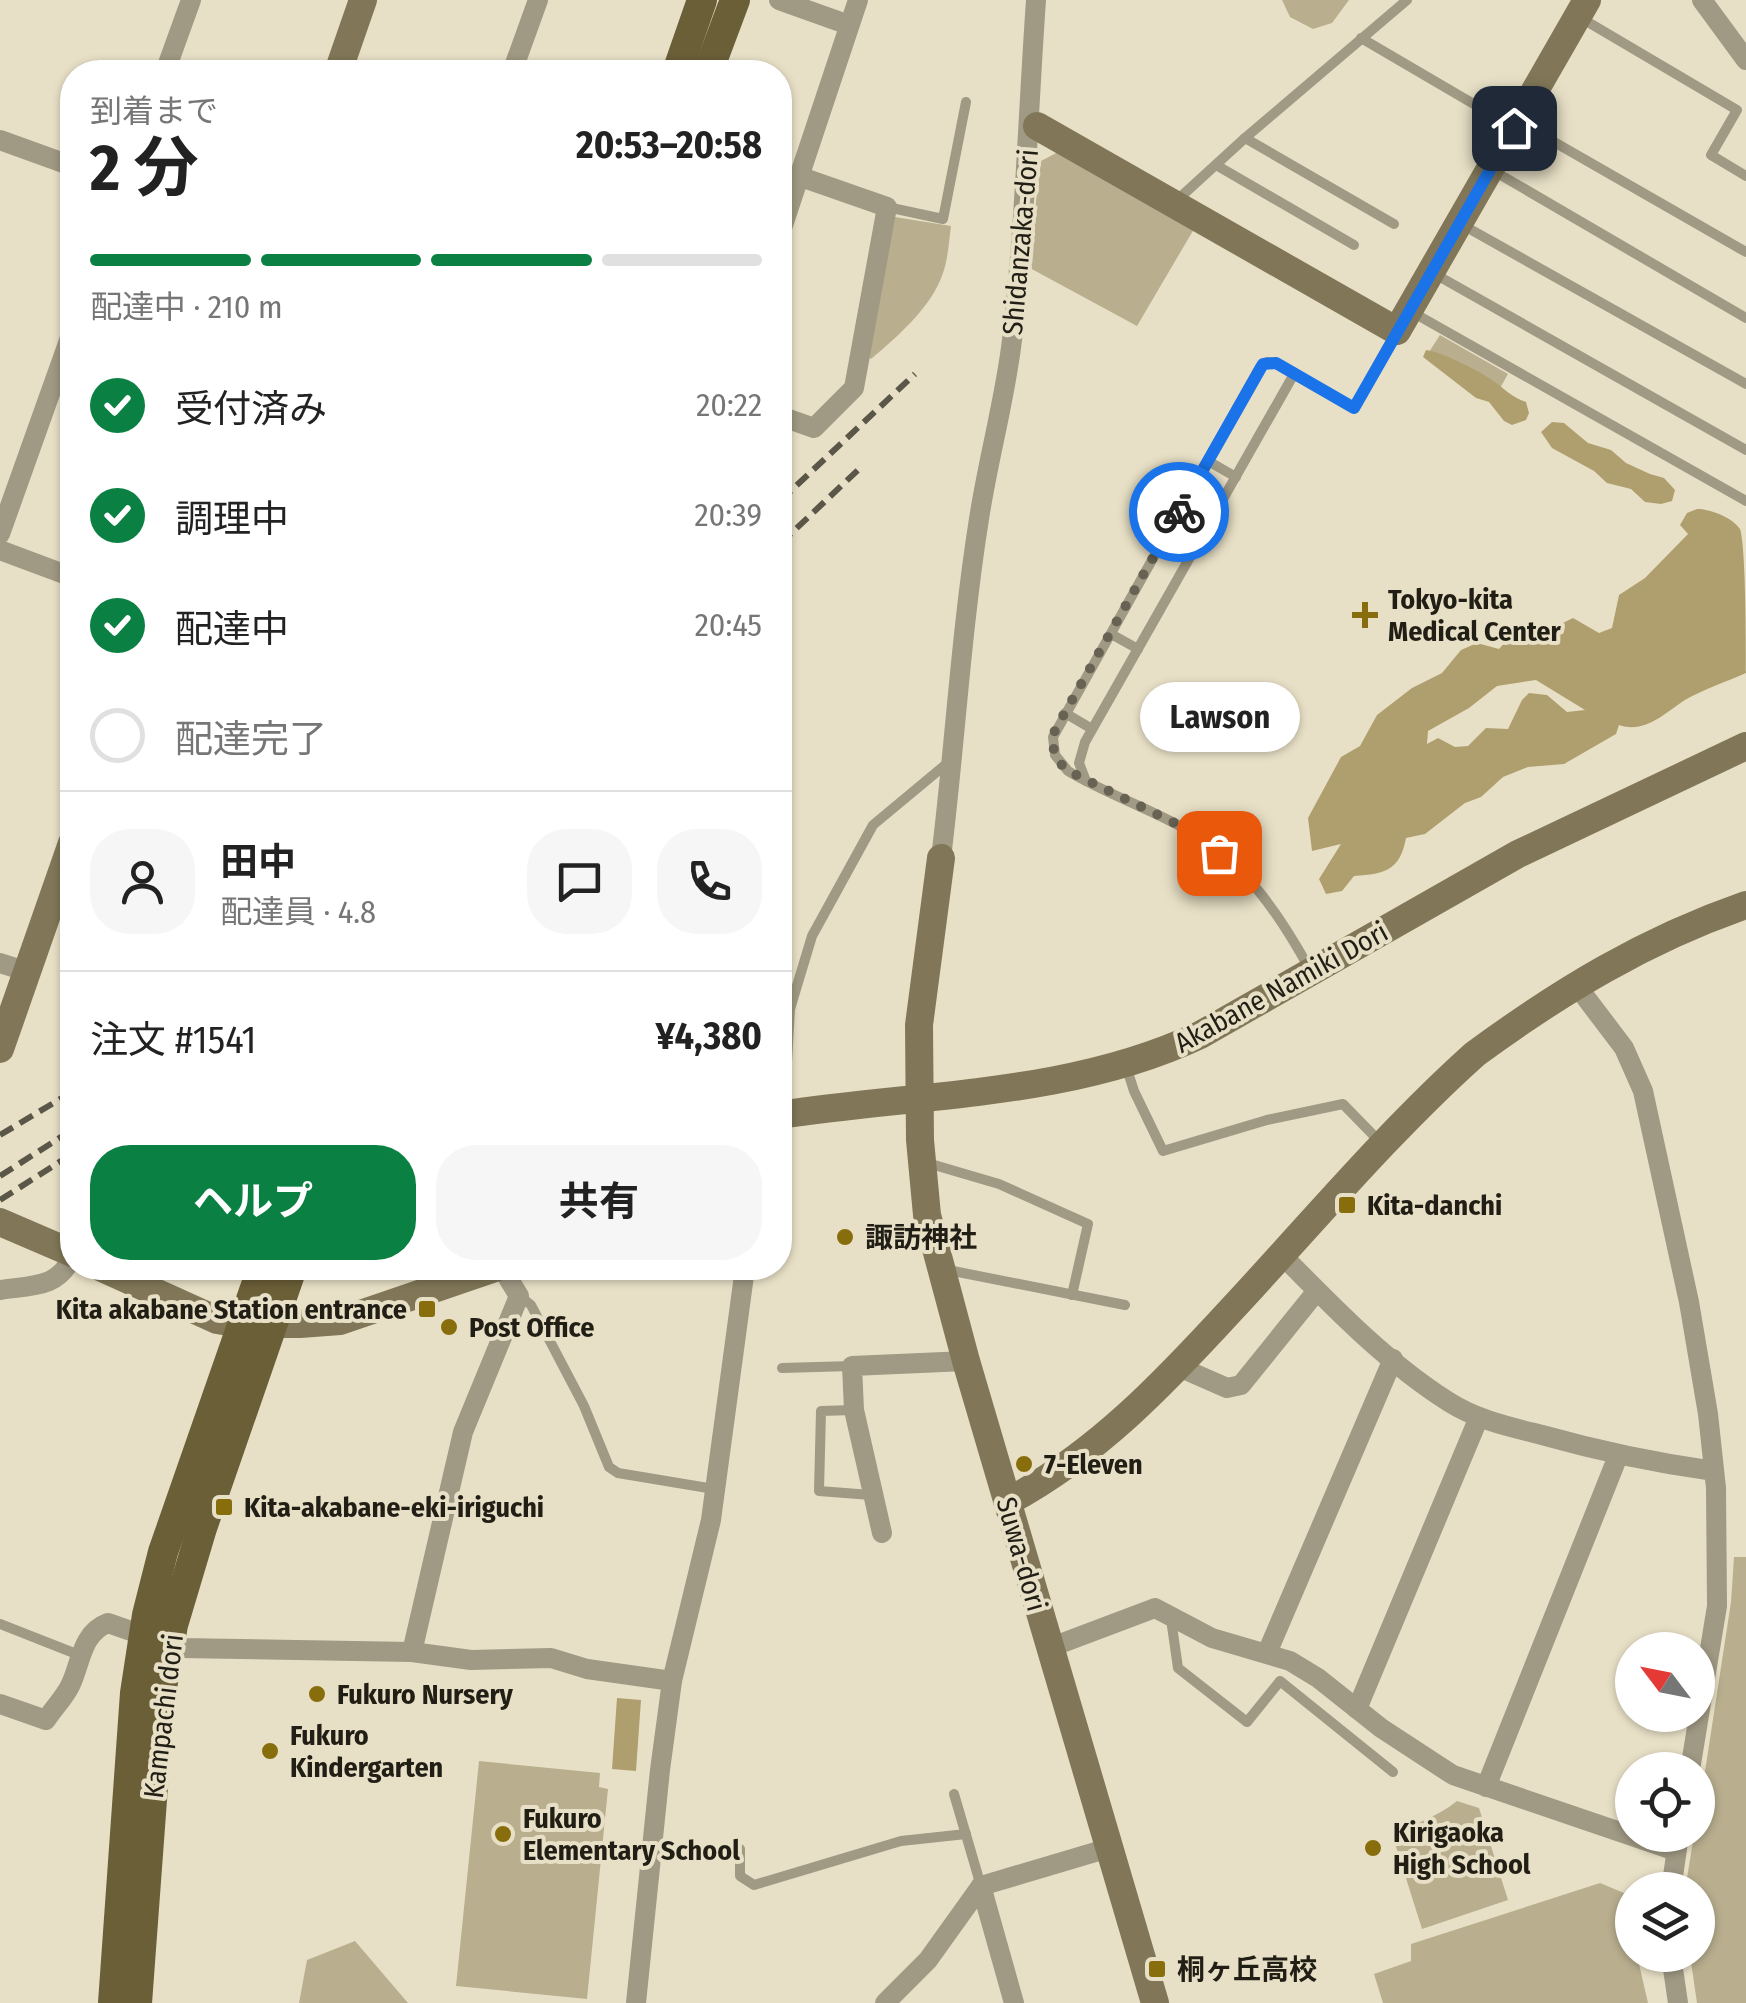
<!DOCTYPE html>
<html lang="ja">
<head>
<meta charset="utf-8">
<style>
  body { margin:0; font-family:"Fira Sans Condensed","Noto Sans JP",sans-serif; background:#f6f6f6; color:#222; height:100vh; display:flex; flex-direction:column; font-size:38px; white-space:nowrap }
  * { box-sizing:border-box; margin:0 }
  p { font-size:32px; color:#767676 }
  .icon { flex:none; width:55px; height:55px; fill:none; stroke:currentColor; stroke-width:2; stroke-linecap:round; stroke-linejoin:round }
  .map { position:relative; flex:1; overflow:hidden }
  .drawer { position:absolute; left:60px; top:60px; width:732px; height:1220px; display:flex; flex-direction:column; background:#fff; border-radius:40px; box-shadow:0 2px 8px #0004 }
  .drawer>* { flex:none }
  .needle { width:65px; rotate:302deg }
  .fabs { position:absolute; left:1615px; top:1632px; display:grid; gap:20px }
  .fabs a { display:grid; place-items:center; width:100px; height:100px; border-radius:50%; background:#fff; box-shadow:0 2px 8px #0004; font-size:50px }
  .pin { position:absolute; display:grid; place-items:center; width:85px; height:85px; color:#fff; margin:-42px; border-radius:20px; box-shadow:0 5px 15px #0006 }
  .courier { position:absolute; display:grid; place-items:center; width:100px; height:100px; margin:-50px; border:8px solid #1a73e8; border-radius:50%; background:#fff; color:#222; box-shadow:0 2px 12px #0007 }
  .bubble { position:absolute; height:70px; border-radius:35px; background:#fff; box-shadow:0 2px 8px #0004; font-size:32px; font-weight:700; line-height:70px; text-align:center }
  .overview em { font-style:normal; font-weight:700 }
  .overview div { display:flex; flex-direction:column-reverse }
  .overview { display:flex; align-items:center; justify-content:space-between; height:170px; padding:0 30px }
  h1 { font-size:65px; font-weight:700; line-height:75px }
  .bar { display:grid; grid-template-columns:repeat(4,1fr); gap:15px 10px; align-content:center; height:120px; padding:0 30px }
  .bar i { height:12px; border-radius:8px; background:#e0e0e0 }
  .bar .active { background:#0b8043 }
  .bar p { grid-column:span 4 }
  .line { display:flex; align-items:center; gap:25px; padding:0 30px; border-top:2px solid #e0e0e0 }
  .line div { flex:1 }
  .round { display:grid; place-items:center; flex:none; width:105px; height:105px; border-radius:40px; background:#f6f6f6 }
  ol { padding:0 30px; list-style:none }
  li { display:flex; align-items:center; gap:30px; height:110px }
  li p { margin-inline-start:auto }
  li .icon { padding:10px; border-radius:50%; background:#0b8043; color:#fff; stroke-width:4 }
  li:last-child { color:#767676 }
  li i { width:55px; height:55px; border:5px solid #e0e0e0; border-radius:50% }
  .cta { display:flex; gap:20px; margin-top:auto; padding:20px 30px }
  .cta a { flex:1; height:115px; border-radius:40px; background:#0b8043; color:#fff; font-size:40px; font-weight:700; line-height:115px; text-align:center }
  .cta a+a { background:#f6f6f6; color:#222 }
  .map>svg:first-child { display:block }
  .green { fill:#b9af8f }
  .forest { fill:#b09f6e; fill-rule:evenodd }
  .water { fill:#af9f6e }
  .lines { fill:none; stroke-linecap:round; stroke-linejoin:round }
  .lane { stroke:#a09984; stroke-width:10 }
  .street { stroke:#a09984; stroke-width:20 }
  .secondary { stroke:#817758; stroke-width:28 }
  .primary { stroke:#6b5f38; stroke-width:30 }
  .rail { stroke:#5a5648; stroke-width:6; stroke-dasharray:15 8; stroke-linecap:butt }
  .done { stroke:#676253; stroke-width:10; stroke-dasharray:0 18 }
  .route { stroke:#1a73e8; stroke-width:12 }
  .poi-dot { fill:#876d0c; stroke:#e8e0c6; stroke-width:4 }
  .labels { text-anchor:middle; stroke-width:8; stroke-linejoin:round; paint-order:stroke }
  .street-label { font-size:28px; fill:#211e15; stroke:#e8e0c6 }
  .poi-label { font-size:28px; font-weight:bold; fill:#211e15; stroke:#e8e0c6; text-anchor:start }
</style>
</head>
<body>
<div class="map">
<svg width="1746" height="2003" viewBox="0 0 1746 2003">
  <rect width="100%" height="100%" fill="#e8e0c6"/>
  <g class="green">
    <path d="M 1282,0 L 1349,0 L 1332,23 L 1313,29 L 1290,17 Z"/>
    <path d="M 1060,151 L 1194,229 L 1137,326 L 1028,267 L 1041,161 Z"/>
    <path d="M 895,217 L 951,226 C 949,241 948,259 943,273 C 932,307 897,337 871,359 L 867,356 Z"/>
    <path d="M 1440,335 L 1508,374 L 1499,390 L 1429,352 Z"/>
    <path d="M 1734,1557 L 1746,1557 L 1746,2003 L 1697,2003 L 1690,1955 L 1698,1955 L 1698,1890 L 1685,1890 L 1694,1835 L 1698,1835 L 1698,1817 L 1731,1602 Z"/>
    <path d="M 479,1761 L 600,1773 L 599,1787 L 608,1789 L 587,1999 L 456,1986 Z"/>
    <path d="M 1457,1801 L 1479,1808 L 1508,1900 L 1422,1929 L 1393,1837 C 1415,1822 1438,1817 1457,1801 Z"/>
    <path d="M 1600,1883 L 1624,1893 L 1632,1932 L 1632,1955 L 1637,1955 L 1648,2003 L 1383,2003 L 1374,1974 L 1411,1961 L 1411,1944 Z"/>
    <path d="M 355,1941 L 408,2003 L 299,2003 L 307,1960 Z"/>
  </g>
  <g class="forest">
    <path d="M 1426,350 C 1439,351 1480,371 1492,380 C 1504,388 1511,397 1526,402 L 1529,413 L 1526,420 L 1512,425 L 1504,421 L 1489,402 L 1476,398 L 1423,357 Z"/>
    <path d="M 1552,422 L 1564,423 L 1588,443 L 1611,450 L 1626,463 L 1650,474 L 1664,478 L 1675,490 L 1672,501 L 1661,504 L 1645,502 L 1631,489 L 1607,483 L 1594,471 L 1552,448 L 1541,432 Z"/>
    <path d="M 1697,509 C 1710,509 1732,517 1740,529 C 1746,546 1746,646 1746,673 C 1726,682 1704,689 1685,700 C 1665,713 1645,734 1619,725 L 1616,734 L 1564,764 L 1528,767 L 1503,777 L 1481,797 L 1465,803 L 1425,834 L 1406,838 C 1400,870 1386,874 1354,876 L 1342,891 L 1326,894 L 1319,879 L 1341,844 L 1312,851 L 1308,818 L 1341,757 L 1360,746 L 1377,715 L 1412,688 L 1442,673 L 1461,650 L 1477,643 L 1499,649 L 1506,641 L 1530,639 L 1573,618 L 1599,633 L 1612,628 L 1619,595 L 1645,578 L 1688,534 L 1680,525 L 1687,513 ZM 1536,680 L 1585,710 L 1567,712 L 1547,695 L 1529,693 L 1522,700 L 1508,729 L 1486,728 L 1468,746 L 1455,747 L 1438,738 L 1427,744 L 1428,731 L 1469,708 L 1497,686 Z"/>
  </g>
  <path class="water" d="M 617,1698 L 641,1700 L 636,1771 L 612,1769 Z"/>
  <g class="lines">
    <g class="lane">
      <path d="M 1581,18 L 1737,110 L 1711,155 L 1746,176"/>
      <path d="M 1361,38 L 1513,127"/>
      <path d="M 1521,123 L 1746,252"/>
      <path d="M 1245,138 L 1394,224"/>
      <path d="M 1216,165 L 1354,245"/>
      <path d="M 1492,170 L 1746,318"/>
      <path d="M 1175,202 L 1245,138 L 1407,0"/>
      <path d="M 887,207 L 943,219 L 966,102"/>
      <path d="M 1459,223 L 1746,384"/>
      <path d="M 1433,273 L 1746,450"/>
      <path d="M 1412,312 L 1746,501"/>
      <path d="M 1208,461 L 1236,477"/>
      <path d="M 1111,634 L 1138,649"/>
      <path d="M 1065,713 L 1092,729"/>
      <path d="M 1086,781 L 1079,763 L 1085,742 L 1294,374"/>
      <path d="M 1309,968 C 1278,912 1244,862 1187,830 C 1149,808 1106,794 1068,771 L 1055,755 L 1053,737 L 1260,367 L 1267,362 L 1276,363 L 1354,408 L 1396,332"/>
      <path d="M 1126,1066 L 1134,1091 L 1163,1151 L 1267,1120 L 1343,1104 L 1380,1142"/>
      <path d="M 780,1098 L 787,1062 L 790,1009 L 812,936 L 873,825 L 950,761"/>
      <path d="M 924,1162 L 999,1184 L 1088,1224 L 1072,1295"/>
      <path d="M 943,1269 L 1125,1305"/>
      <path d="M 520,1296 L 531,1305 L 584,1406 L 609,1467 L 618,1473 L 714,1489"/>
      <path d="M 782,1368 L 852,1366"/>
      <path d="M 853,1410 L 821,1411 L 819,1491 L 871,1495"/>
      <path d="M 1171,1619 L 1178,1668 L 1247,1722 L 1280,1681 L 1393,1772"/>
      <path d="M 0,1624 L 79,1655"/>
      <path d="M 954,1794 L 981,1886"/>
      <path d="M 740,1849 L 740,1876 L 754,1885 L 901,1841 L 966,1834"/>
    </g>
    <g class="street">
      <path d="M 779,0 L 849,25"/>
      <path d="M 1702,0 L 1746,60"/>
      <path d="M 165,72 L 191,0"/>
      <path d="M 512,72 L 538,0"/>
      <path d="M 0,140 L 72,166"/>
      <path d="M 780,234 L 858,0"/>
      <path d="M 780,416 L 814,428 L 854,388 L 887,207 L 801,177"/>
      <path d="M 0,534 L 72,332"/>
      <path d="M 0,550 L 72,577"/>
      <path d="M 941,858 C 955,745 961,632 979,519 C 988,459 1005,400 1012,340 C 1025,227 1028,114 1036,0"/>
      <path d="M 0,963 L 28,972"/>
      <path d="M 1577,986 L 1624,1048 L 1643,1091 L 1689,1302 L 1708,1414 L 1716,1488 L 1717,1606 L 1690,1770"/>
      <path d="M 1282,1255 C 1333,1307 1387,1363 1449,1402 C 1477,1420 1510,1427 1542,1435 C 1599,1451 1656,1463 1714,1471"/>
      <path d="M 0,1290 C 32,1285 56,1289 72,1258"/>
      <path d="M 1179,1367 L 1227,1388 L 1241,1385 L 1316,1292"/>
      <path d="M 882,1533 L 854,1410 L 852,1366 L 966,1361"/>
      <path d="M 1049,1648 L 1155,1608 L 1212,1638 L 1290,1661 L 1318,1678 L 1381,1728 L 1453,1775 L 1676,1851"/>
      <path d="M 412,1652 L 463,1432 L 519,1296 L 502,1268"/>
      <path d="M 1267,1653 L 1393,1359"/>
      <path d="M 0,1704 L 46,1720 C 53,1709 64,1698 70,1686 C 81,1664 81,1633 108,1623 L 180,1648 L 412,1652 L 471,1660 L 551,1658 L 587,1669 L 672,1681"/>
      <path d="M 1357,1709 L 1479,1417"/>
      <path d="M 1486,1787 L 1618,1456"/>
      <path d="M 981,1886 L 1014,2003"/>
      <path d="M 1671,1890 L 1679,1835"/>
      <path d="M 1671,1955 L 1678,2003"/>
      <path d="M 636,2003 L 660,1770 L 672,1681 L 711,1520 L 745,1268"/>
      <path d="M 885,2003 L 928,1960 L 981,1886 L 1109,1848"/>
    </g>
    <g class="secondary">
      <path d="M 338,72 L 363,0"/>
      <path d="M 1037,126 L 1397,331 L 1587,0"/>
      <path d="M 941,858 L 919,1025 L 920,1140 L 927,1215 L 966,1361 L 1155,2003"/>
      <path d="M 0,1049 L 72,843"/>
      <path d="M 780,1115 C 921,1093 1068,1097 1200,1035 L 1518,854 L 1746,746"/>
      <path d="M 0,1222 L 72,1253"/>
      <path d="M 102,1268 L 217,1320 L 241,1324 L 300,1324 L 340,1321 L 495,1268"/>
      <path d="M 1007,1502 C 1097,1454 1164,1383 1232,1309 C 1312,1223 1388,1132 1475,1054 C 1561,991 1645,940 1746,905"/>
    </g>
    <g class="primary">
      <path d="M 677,72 L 702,0"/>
      <path d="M 708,72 L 735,0"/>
      <path d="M 113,2003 L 135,1693 L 147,1615 L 163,1552 L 262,1268"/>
      <path d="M 137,2003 L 159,1705 L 173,1625 L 202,1528 L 292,1268"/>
    </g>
    <g class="rail">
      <path d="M 780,501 L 915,374"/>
      <path d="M 780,544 L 858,470"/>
      <path d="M 0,1135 L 72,1092"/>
      <path d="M 0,1176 L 72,1130"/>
      <path d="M 0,1200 L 72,1154"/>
    </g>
  </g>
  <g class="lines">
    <path class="done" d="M 1179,512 L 1055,730 C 1050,747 1055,760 1068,771 L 1189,830 L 1219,853"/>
    <path class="route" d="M 1179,512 L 1263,364 L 1276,363 L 1354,408 L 1514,128"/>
  </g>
  <g class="poi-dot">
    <path d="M1360 600h10v10h10v10h-10v10h-10v-10h-10v-10h10z"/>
    <rect x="1337" y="1195" width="20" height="20" rx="5"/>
    <circle cx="845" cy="1237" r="10"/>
    <rect x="417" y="1299" width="20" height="20" rx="5"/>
    <circle cx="449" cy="1327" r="10"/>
    <circle cx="1024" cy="1464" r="10"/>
    <rect x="214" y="1497" width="20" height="20" rx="5"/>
    <circle cx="317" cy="1694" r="10"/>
    <circle cx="270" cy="1751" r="10"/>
    <circle cx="503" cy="1834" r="10"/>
    <circle cx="1373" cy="1848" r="10"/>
    <rect x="1147" y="1959" width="20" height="20" rx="5"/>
  </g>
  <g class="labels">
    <g class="street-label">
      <text transform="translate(1020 242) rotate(-85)" y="10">Shidanzaka-dori</text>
      <text transform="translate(1281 987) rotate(-29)" y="10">Akabane Namiki Dori</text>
      <text transform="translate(1022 1554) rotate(74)" y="10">Suwa-dori</text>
      <text transform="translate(163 1716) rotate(-83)" y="10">Kampachi dori</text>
    </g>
    <g class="poi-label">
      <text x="1388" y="609">Tokyo-kita<tspan x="1388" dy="32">Medical Center</tspan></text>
      <text x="1367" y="1215">Kita-danchi</text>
      <text x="865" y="1247">諏訪神社</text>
      <text x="407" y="1319" text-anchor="end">Kita akabane Station entrance</text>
      <text x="469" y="1337">Post Office</text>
      <text x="1044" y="1474">7-Eleven</text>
      <text x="244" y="1517">Kita-akabane-eki-iriguchi</text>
      <text x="337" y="1704">Fukuro Nursery</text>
      <text x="290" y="1745">Fukuro<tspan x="290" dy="32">Kindergarten</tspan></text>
      <text x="523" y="1828">Fukuro<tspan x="523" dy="32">Elementary School</tspan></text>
      <text x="1393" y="1842">Kirigaoka<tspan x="1393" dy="32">High School</tspan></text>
      <text x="1177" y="1979">桐ヶ丘高校</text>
    </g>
  </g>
</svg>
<div class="fabs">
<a><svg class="needle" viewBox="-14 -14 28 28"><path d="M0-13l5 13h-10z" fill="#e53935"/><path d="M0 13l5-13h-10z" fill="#767676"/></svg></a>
<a><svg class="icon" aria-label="locate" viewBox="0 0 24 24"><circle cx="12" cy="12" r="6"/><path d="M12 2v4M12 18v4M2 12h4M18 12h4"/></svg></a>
<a><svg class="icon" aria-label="layers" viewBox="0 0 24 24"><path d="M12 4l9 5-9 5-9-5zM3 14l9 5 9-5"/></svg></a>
</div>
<div class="pin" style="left:1219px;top:853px;background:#ea580c"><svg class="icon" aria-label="bag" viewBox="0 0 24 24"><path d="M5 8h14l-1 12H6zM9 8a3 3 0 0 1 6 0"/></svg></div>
<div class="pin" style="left:1514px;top:128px;background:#1f2937"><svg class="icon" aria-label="home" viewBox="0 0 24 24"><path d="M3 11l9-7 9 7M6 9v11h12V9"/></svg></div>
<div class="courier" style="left:1179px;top:512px"><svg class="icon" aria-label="bike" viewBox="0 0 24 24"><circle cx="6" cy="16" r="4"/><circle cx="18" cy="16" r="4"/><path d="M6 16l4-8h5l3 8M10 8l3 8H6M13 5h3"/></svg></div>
<div class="bubble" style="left:1140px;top:682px;width:160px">Lawson</div>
<section class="drawer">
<div class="overview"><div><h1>2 分</h1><p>到着まで</p></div><em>20:53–20:58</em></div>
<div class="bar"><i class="active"></i><i class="active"></i><i class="active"></i><i></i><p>配達中 · 210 m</p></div>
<ol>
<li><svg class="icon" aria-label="check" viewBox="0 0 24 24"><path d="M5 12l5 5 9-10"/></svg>受付済み<p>20:22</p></li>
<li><svg class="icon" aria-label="check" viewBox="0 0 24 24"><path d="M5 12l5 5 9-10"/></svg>調理中<p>20:39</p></li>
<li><svg class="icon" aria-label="check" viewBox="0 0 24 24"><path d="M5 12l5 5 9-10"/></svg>配達中<p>20:45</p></li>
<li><i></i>配達完了</li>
</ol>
<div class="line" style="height:180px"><a class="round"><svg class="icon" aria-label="person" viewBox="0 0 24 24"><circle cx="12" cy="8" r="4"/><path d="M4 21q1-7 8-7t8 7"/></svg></a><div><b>田中</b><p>配達員 · 4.8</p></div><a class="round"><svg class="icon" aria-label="chat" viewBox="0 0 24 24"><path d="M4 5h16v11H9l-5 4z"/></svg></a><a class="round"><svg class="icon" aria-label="phone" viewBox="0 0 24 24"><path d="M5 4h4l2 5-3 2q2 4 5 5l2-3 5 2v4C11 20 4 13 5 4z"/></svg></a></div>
<div class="line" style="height:130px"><div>注文 #1541</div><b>¥4,380</b></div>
<div class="cta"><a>ヘルプ</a><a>共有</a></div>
</section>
</div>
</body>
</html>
